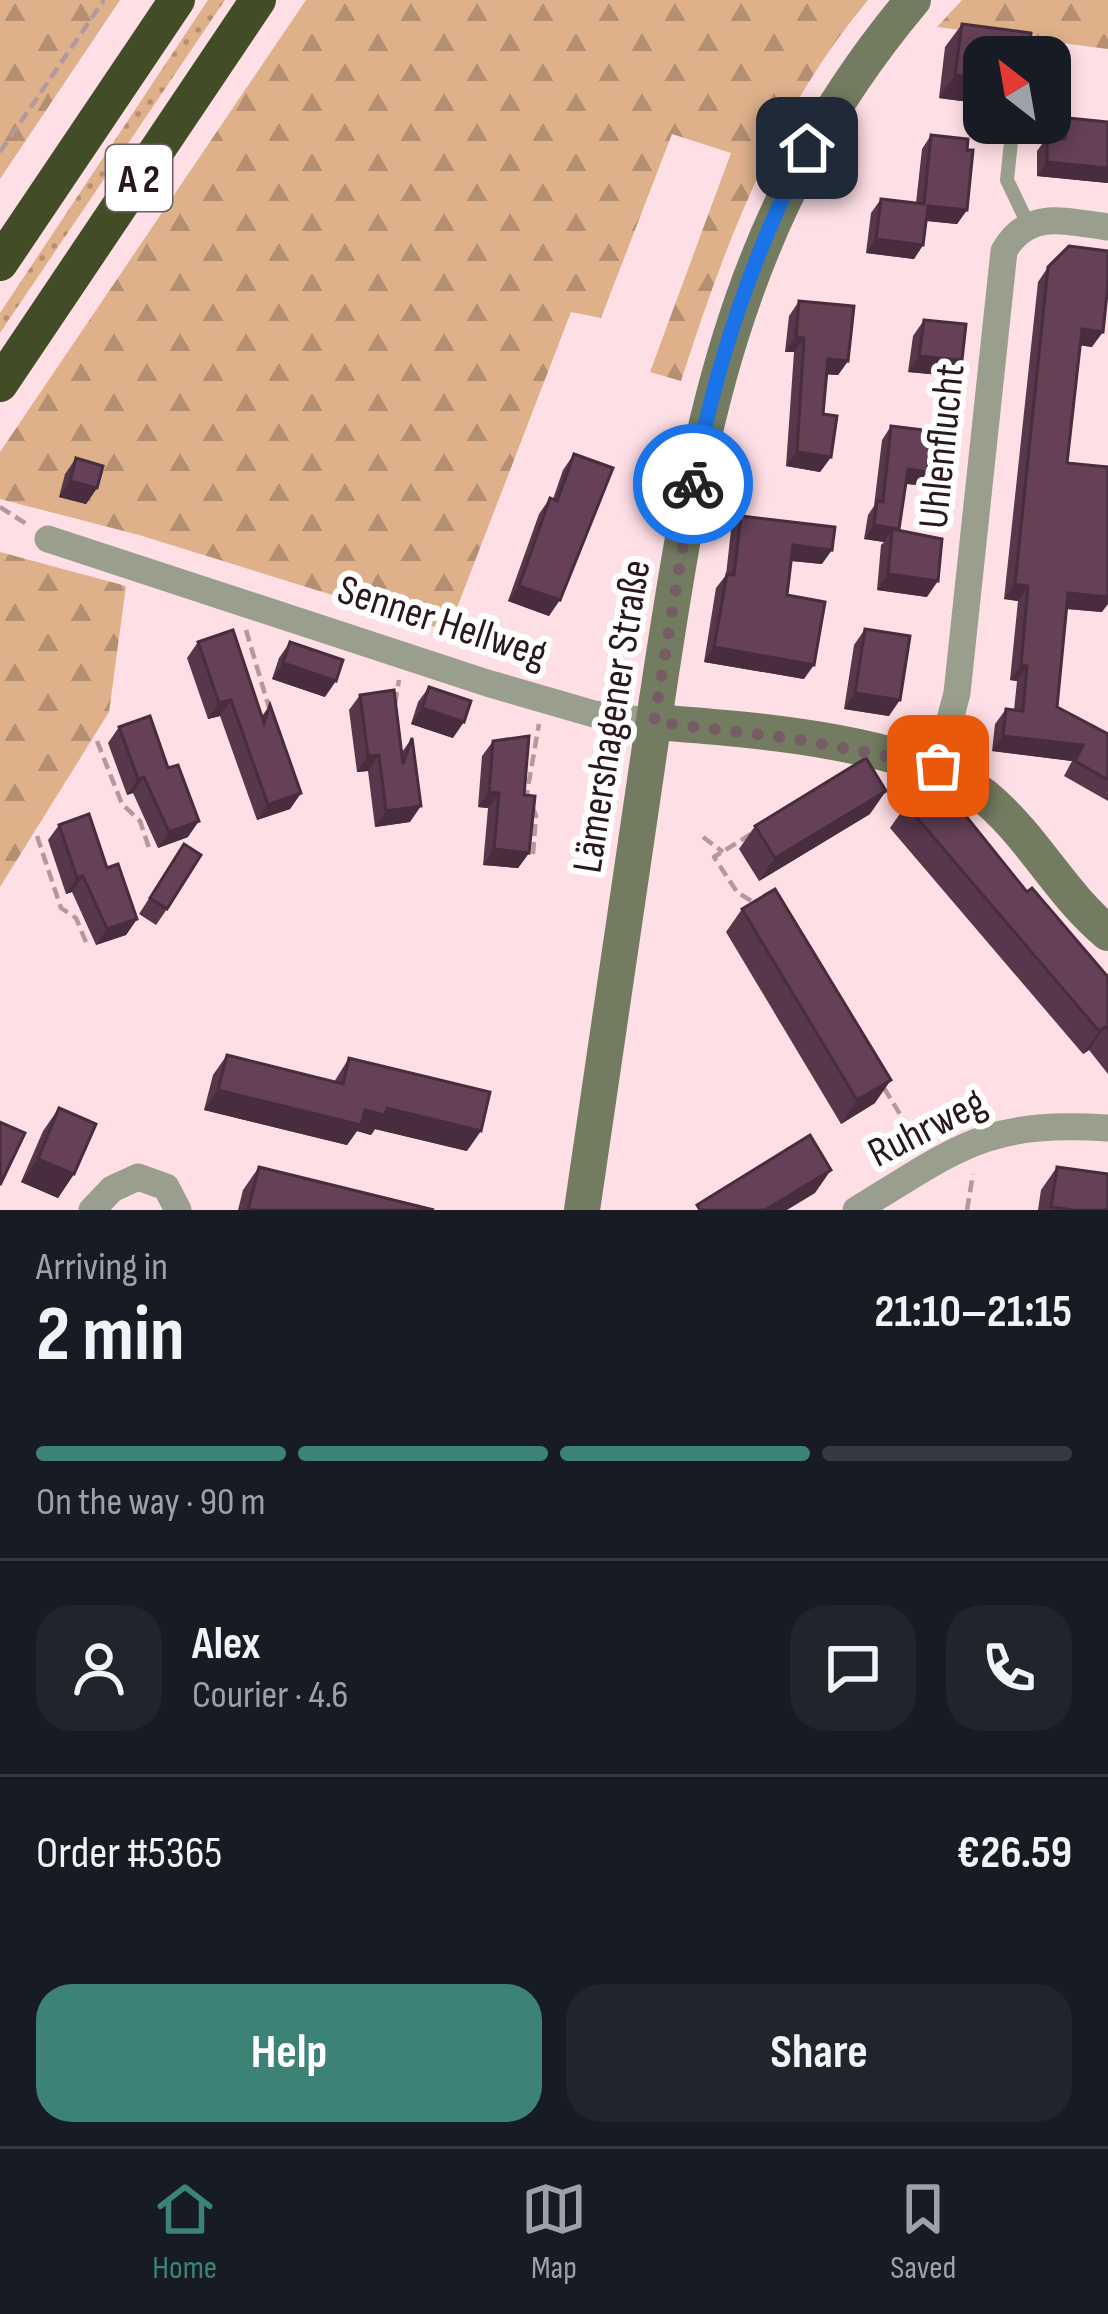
<!DOCTYPE html>
<html lang="en">
<head>
<meta charset="utf-8">
<style>
  body { margin:0; font-family:"Sofia Sans Condensed",sans-serif; background:#20242c; color:#f1f3f6; height:100vh; display:flex; flex-direction:column; font-size:45px; white-space:nowrap }
  * { box-sizing:border-box; margin:0 }
  p { font-size:39px; color:#9ea1a6 }
  .icon { flex:none; width:66px; height:66px; fill:none; stroke:currentColor; stroke-width:2; stroke-linecap:round; stroke-linejoin:round }
  .map { position:relative; height:1210px; overflow:hidden }
  .drawer { display:flex; flex-direction:column; background:#171b24; flex:1 }
  .drawer>* { flex:none }
  .needle { width:78px; rotate:329deg }
  .tools { position:absolute; left:963px; top:36px; display:grid; gap:24px }
  .tools a { display:grid; place-items:center; width:108px; height:108px; border-radius:24px; background:#171b24; box-shadow:0 6px 18px #0003; font-size:60px }
  .pin { position:absolute; display:grid; place-items:center; width:102px; height:102px; color:#fff; margin:-51px; border-radius:24px; box-shadow:0 6px 18px #0006 }
  .courier { position:absolute; display:grid; place-items:center; width:120px; height:120px; margin:-60px; border:9px solid #1a73e8; border-radius:50%; background:#fff; color:#222; box-shadow:0 3px 15px #0007 }
  .summary em { font-style:normal; font-weight:700 }
  .summary div { display:flex; flex-direction:column-reverse }
  .summary { display:flex; align-items:center; justify-content:space-between; height:204px; padding:0 36px }
  h1 { font-size:78px; font-weight:700; line-height:90px }
  .bar { display:grid; grid-template-columns:repeat(4,1fr); gap:18px 12px; align-content:center; height:144px; padding:0 36px }
  .bar i { height:15px; border-radius:9px; background:#363941 }
  .bar .on { background:#3d8277 }
  .bar p { grid-column:span 4 }
  .line { display:flex; align-items:center; gap:30px; padding:0 36px; border-top:3px solid #363941 }
  .line div { flex:1 }
  .round { display:grid; place-items:center; flex:none; width:126px; height:126px; border-radius:36px; background:#20242c }
  .button { display:flex; gap:24px; margin-top:auto; padding:24px 36px }
  .button a { flex:1; height:138px; border-radius:36px; background:#3d8277; color:#fff; font-size:48px; font-weight:700; line-height:138px; text-align:center }
  .button a+a { background:#20242c; color:#f1f3f6 }
  .tabs { display:flex; justify-content:space-around; align-items:center; height:168px; border-top:3px solid #363941; background:#171b24; font-size:33px; color:#9ea1a6 }
  .tabs a { display:grid; justify-items:center; gap:6px }
  .tabs .on { color:#3d8277 }
  .map>svg:first-child { display:block }
  .grass { fill:url(#grass-dots) }
  .forest { fill:url(#forest-firs) }
  .lines { fill:none; stroke-linecap:round; stroke-linejoin:round }
  .path { stroke:#b3989e; stroke-width:4.5; stroke-dasharray:12 6; stroke-linecap:butt }
  .lane { stroke:#999f8c; stroke-width:14 }
  .street { stroke:#999f8c; stroke-width:27 }
  .secondary { stroke:#737b60; stroke-width:36 }
  .highway { stroke:#424c26; stroke-width:36 }
  .wall { fill:#57374b }
  .shaded-wall { fill:#472d3d }
  .building { fill:#654057; stroke:#472d3d; stroke-width:3 }
  .done { stroke:#755e63; stroke-width:12; stroke-dasharray:0 21.6 }
  .route { stroke:#1a73e8; stroke-width:15 }
  .labels { text-anchor:middle; stroke-width:12; stroke-linejoin:round; paint-order:stroke }
  .shield { fill:#fff; stroke:#6a5d61; stroke-width:3 }
  .shield-label { font-size:39px; font-weight:bold; fill:#2a181d }
  .street-label { font-size:42px; fill:#2a181d; stroke:#fff }
</style>
</head>
<body>
<div class="map">
<svg width="1108" height="1210" viewBox="0 0 1108 1210">
  <defs>
    <pattern id="grass-dots" width="8" height="8" patternUnits="userSpaceOnUse" patternTransform="scale(3)"><rect width="8" height="8" fill="#deb18b"/><path d="M2 2h.1M6 6h.1" fill="none" stroke="#b48f71" stroke-width="1.8" stroke-linecap="round"/></pattern>
    <pattern id="forest-firs" width="22" height="20" patternUnits="userSpaceOnUse" patternTransform="scale(3)"><rect width="22" height="20" fill="#deb18b"/><path d="M5 1l3.5 6h-7zM16 11l3.5 6h-7z" fill="#b48f71"/></pattern>
  </defs>
  <rect width="100%" height="100%" fill="#ffdfe6"/>
  <path class="grass" d="M 208,0 L 225,0 L 0,333 L 0,313 Z"/>
  <g class="forest">
    <path d="M 0,0 L 120,0 L 0,179 Z"/>
    <path d="M 306,0 L 868,0 C 775,111 725,244 681,381 L 650,372 L 731,153 L 672,134 L 601,318 L 571,312 L 448,631 L 139,535 L 0,499 L 0,452 Z"/>
    <path d="M 962,0 L 1108,0 L 1108,49 L 937,27 Z"/>
    <path d="M 0,552 L 126,586 L 109,712 L 0,887 Z"/>
  </g>
  <g class="lines">
    <g class="path">
      <path d="M 0,152 L 104,0"/>
      <path d="M 0,507 L 28,525"/>
      <path d="M 246,630 L 270,711"/>
      <path d="M 395,704 L 399,680"/>
      <path d="M 97,741 L 122,804 L 140,821 L 149,848"/>
      <path d="M 751,834 L 714,857 L 737,892 L 756,904"/>
      <path d="M 37,836 L 61,908 L 76,918 L 88,947"/>
      <path d="M 703,837 L 723,852"/>
      <path d="M 533,854 L 536,816 L 527,793 L 539,724"/>
      <path d="M 884,1088 L 919,1145"/>
      <path d="M 967,1210 L 973,1174"/>
    </g>
    <path class="lane" d="M 1013,123 L 1007,180 L 1028,224"/>
    <g class="street">
      <path d="M 48,539 L 487,683 L 594,714 L 654,722"/>
      <path d="M 938,766 L 957,693 L 1004,251 C 1028,208 1067,222 1108,227"/>
      <path d="M 92,1210 L 112,1189 L 138,1177 L 166,1187 L 178,1210"/>
      <path d="M 856,1210 C 957,1149 984,1120 1108,1128"/>
    </g>
    <g class="secondary">
      <path d="M 654,722 C 745,729 924,741 991,802 C 1035,841 1062,895 1108,933"/>
      <path d="M 582,1210 C 605,1051 628,892 652,733 C 694,454 725,224 913,0"/>
    </g>
    <g class="highway">
      <path d="M 0,263 L 177,0"/>
      <path d="M 0,384 L 258,0"/>
    </g>
  </g>
  <g class="wall">
    <path d="M 962,24 L 984,57 L 984,104 L 939,98 L 945,47 Z"/>
    <path d="M 1068,118 L 1108,122 L 1108,183 L 1037,176 L 1037,151 L 1047,137 L 1057,138 L 1058,132 Z"/>
    <path d="M 931,135 L 967,210 L 957,224 L 926,221 L 923,245 L 914,259 L 866,253 L 871,213 L 881,199 L 916,203 L 922,149 Z"/>
    <path d="M 1048,267 L 1092,347 L 1080,345 L 1067,463 L 1102,612 L 1066,609 L 1057,707 L 1108,734 L 1108,801 L 1064,776 L 1072,761 L 992,751 L 995,724 L 1006,709 L 1014,710 L 1017,681 L 1010,680 L 1018,601 L 1004,599 L 1038,282 Z"/>
    <path d="M 799,301 L 848,361 L 838,375 L 827,374 L 823,414 L 831,457 L 820,472 L 786,466 L 794,352 L 785,352 L 789,316 Z"/>
    <path d="M 924,320 L 951,376 L 908,372 L 913,336 Z"/>
    <path d="M 891,426 L 927,472 L 918,485 L 906,484 L 899,529 L 927,597 L 877,590 L 881,545 L 884,542 L 864,539 L 868,515 L 874,506 L 882,440 Z"/>
    <path d="M 574,454 L 549,616 L 508,601 L 539,514 L 550,498 L 553,499 L 563,470 Z"/>
    <path d="M 76,458 L 97,488 L 86,504 L 59,497 L 65,474 Z"/>
    <path d="M 741,516 L 822,564 L 791,561 L 787,595 L 804,679 L 704,662 L 716,588 L 726,575 L 731,530 Z"/>
    <path d="M 865,629 L 889,716 L 844,709 L 854,645 Z"/>
    <path d="M 198,642 L 262,716 L 270,705 L 301,793 L 290,809 L 257,820 L 220,716 L 208,719 L 187,658 Z"/>
    <path d="M 290,642 L 325,697 L 272,679 L 279,658 Z"/>
    <path d="M 429,687 L 453,738 L 411,724 L 418,702 Z"/>
    <path d="M 360,695 L 402,752 L 412,738 L 410,822 L 375,827 L 368,771 L 357,772 L 349,710 Z"/>
    <path d="M 119,727 L 188,837 L 158,848 L 133,793 L 127,795 L 108,743 Z"/>
    <path d="M 493,741 L 524,795 L 529,853 L 518,868 L 483,865 L 488,808 L 478,807 L 482,756 Z"/>
    <path d="M 906,805 L 1027,892 L 1108,977 L 1108,1074 L 1089,1050 L 1083,1054 L 890,828 Z"/>
    <path d="M 870,814 L 759,881 L 739,849 L 755,826 Z"/>
    <path d="M 59,825 L 107,868 L 137,919 L 126,935 L 96,945 L 72,892 L 66,894 L 48,840 Z"/>
    <path d="M 184,844 L 167,909 L 156,925 L 139,914 Z"/>
    <path d="M 742,909 L 875,1103 L 841,1124 L 726,932 Z"/>
    <path d="M 227,1055 L 334,1082 L 349,1058 L 467,1151 L 375,1129 L 371,1135 L 357,1131 L 347,1145 L 204,1110 L 213,1075 Z"/>
    <path d="M 59,1108 L 74,1174 L 58,1198 L 21,1182 L 43,1131 Z"/>
    <path d="M 259,1167 L 434,1210 L 238,1210 L 243,1190 Z"/>
    <path d="M 1057,1167 L 1108,1210 L 1038,1210 L 1041,1190 Z"/>
  </g>
  <g class="shaded-wall">
    <path d="M 955,75 L 984,79 L 984,104 L 939,98 Z"/>
    <path d="M 1047,162 L 1108,168 L 1108,183 L 1037,176 Z"/>
    <path d="M 928,206 L 967,210 L 957,224 L 918,220 Z"/>
    <path d="M 876,239 L 923,245 L 914,259 L 866,253 Z"/>
    <path d="M 1082,329 L 1103,332 L 1092,347 L 1071,344 Z"/>
    <path d="M 796,337 L 804,338 L 794,352 L 785,352 Z"/>
    <path d="M 919,356 L 962,360 L 951,376 L 908,372 Z"/>
    <path d="M 828,359 L 848,361 L 838,375 L 818,374 Z"/>
    <path d="M 797,452 L 831,457 L 820,472 L 786,466 Z"/>
    <path d="M 908,469 L 927,472 L 918,485 L 898,483 Z"/>
    <path d="M 70,481 L 97,488 L 86,504 L 59,497 Z"/>
    <path d="M 874,525 L 899,529 L 892,529 L 884,542 L 864,539 Z"/>
    <path d="M 793,545 L 832,550 L 822,564 L 782,560 Z"/>
    <path d="M 888,574 L 938,581 L 927,597 L 877,590 Z"/>
    <path d="M 1015,584 L 1028,586 L 1018,601 L 1004,599 Z"/>
    <path d="M 519,586 L 560,600 L 549,616 L 508,601 Z"/>
    <path d="M 1068,593 L 1108,597 L 1108,604 L 1102,612 L 1057,608 Z"/>
    <path d="M 714,647 L 814,665 L 804,679 L 704,662 Z"/>
    <path d="M 283,663 L 336,681 L 325,697 L 272,679 Z"/>
    <path d="M 1021,665 L 1027,666 L 1017,681 L 1010,680 Z"/>
    <path d="M 855,693 L 900,700 L 889,716 L 844,709 Z"/>
    <path d="M 231,700 L 220,716 L 208,719 L 219,703 Z"/>
    <path d="M 422,708 L 464,722 L 453,738 L 411,724 Z"/>
    <path d="M 1003,736 L 1083,745 L 1072,761 L 992,751 Z"/>
    <path d="M 379,755 L 368,771 L 357,772 L 368,756 Z"/>
    <path d="M 144,777 L 133,793 L 127,795 L 138,779 Z"/>
    <path d="M 886,791 L 870,814 L 759,881 L 775,858 Z"/>
    <path d="M 489,792 L 499,793 L 488,808 L 478,807 Z"/>
    <path d="M 301,793 L 290,809 L 257,820 L 268,805 Z"/>
    <path d="M 421,806 L 410,822 L 375,827 L 386,811 Z"/>
    <path d="M 199,821 L 188,837 L 158,848 L 169,832 Z"/>
    <path d="M 494,849 L 529,853 L 518,868 L 483,865 Z"/>
    <path d="M 83,876 L 72,892 L 66,894 L 77,878 Z"/>
    <path d="M 137,919 L 126,935 L 96,945 L 107,929 Z"/>
    <path d="M 1105,1027 L 1089,1050 L 1083,1054 L 1099,1031 Z"/>
    <path d="M 891,1080 L 875,1103 L 841,1124 L 857,1100 Z"/>
    <path d="M 218,1090 L 365,1110 L 387,1108 L 481,1131 L 467,1151 L 375,1129 L 371,1135 L 357,1131 L 347,1145 L 204,1110 Z"/>
    <path d="M 38,1159 L 74,1174 L 58,1198 L 21,1182 Z"/>
    <path d="M 831,1170 L 815,1193 L 787,1210 L 765,1210 Z"/>
  </g>
  <g class="building">
    <path d="M 962,24 L 1031,33 L 1028,57 L 984,57 L 984,79 L 955,75 Z"/>
    <path d="M 1068,118 L 1108,122 L 1108,168 L 1047,162 L 1047,137 L 1065,139 Z"/>
    <path d="M 931,135 L 968,139 L 967,150 L 973,150 L 967,210 L 928,206 L 923,245 L 876,239 L 881,199 L 924,204 Z"/>
    <path d="M 1069,246 L 1108,251 L 1108,284 L 1103,332 L 1082,329 L 1067,463 L 1108,467 L 1108,597 L 1068,593 L 1057,707 L 1108,734 L 1108,780 L 1075,761 L 1083,745 L 1003,736 L 1006,709 L 1023,711 L 1027,666 L 1021,665 L 1028,586 L 1015,584 L 1048,267 Z"/>
    <path d="M 799,301 L 854,306 L 848,361 L 828,359 L 823,414 L 837,416 L 831,457 L 797,452 L 804,338 L 796,337 Z"/>
    <path d="M 924,320 L 966,324 L 962,360 L 919,356 Z"/>
    <path d="M 891,426 L 932,431 L 927,472 L 908,469 L 899,529 L 874,525 L 877,501 L 883,502 Z"/>
    <path d="M 574,454 L 613,468 L 560,600 L 519,586 L 550,498 L 557,501 Z"/>
    <path d="M 76,458 L 103,466 L 97,488 L 70,481 Z"/>
    <path d="M 741,516 L 835,527 L 832,550 L 793,545 L 787,595 L 825,602 L 814,665 L 714,647 L 727,574 L 734,575 Z"/>
    <path d="M 892,529 L 942,539 L 938,581 L 888,574 Z"/>
    <path d="M 865,629 L 910,636 L 900,700 L 855,693 Z"/>
    <path d="M 233,630 L 264,723 L 270,705 L 301,793 L 268,805 L 231,700 L 219,703 L 198,642 Z"/>
    <path d="M 290,642 L 343,660 L 336,681 L 283,663 Z"/>
    <path d="M 429,687 L 471,701 L 464,722 L 422,708 Z"/>
    <path d="M 394,690 L 403,764 L 412,738 L 421,806 L 386,811 L 379,755 L 368,756 L 360,695 Z"/>
    <path d="M 150,716 L 168,768 L 178,765 L 199,821 L 169,832 L 144,777 L 138,779 L 119,727 Z"/>
    <path d="M 529,736 L 524,795 L 535,796 L 529,853 L 494,849 L 499,793 L 489,792 L 493,741 Z"/>
    <path d="M 866,758 L 886,791 L 775,858 L 755,826 Z"/>
    <path d="M 937,780 L 1027,892 L 1032,888 L 1108,977 L 1108,1030 L 1105,1027 L 1099,1031 L 906,805 Z"/>
    <path d="M 89,814 L 107,868 L 118,864 L 137,919 L 107,929 L 83,876 L 77,878 L 59,825 Z"/>
    <path d="M 184,844 L 201,855 L 167,909 L 150,898 Z"/>
    <path d="M 775,889 L 891,1080 L 857,1100 L 742,909 Z"/>
    <path d="M 227,1055 L 343,1084 L 349,1058 L 490,1092 L 481,1131 L 387,1108 L 385,1115 L 365,1110 L 361,1125 L 218,1090 Z"/>
    <path d="M 59,1108 L 96,1124 L 74,1174 L 38,1159 Z"/>
    <path d="M 0,1122 L 25,1133 L 0,1185 Z"/>
    <path d="M 810,1135 L 831,1170 L 765,1210 L 700,1210 L 697,1205 Z"/>
    <path d="M 259,1167 L 434,1210 L 248,1210 Z"/>
    <path d="M 1057,1167 L 1108,1174 L 1108,1210 L 1074,1210 L 1051,1207 Z"/>
  </g>
  <g class="lines">
    <path class="done" d="M 693,484 L 654,722 L 790,738 L 938,766"/>
    <path class="route" d="M 693,484 C 715,365 752,255 807,148"/>
  </g>
  <g class="labels">
    <rect class="shield" x="106" y="145" width="66" height="66" rx="9"/>
    <g class="shield-label">
      <text x="139" y="192">A 2</text>
    </g>
    <g class="street-label">
      <text transform="translate(940 446) rotate(-84)" y="15">Uhlenflucht</text>
      <text transform="translate(443 620) rotate(18)" y="15">Senner Hellweg</text>
      <text transform="translate(610 716) rotate(-81)" y="15">Lämershagener Straße</text>
      <text transform="translate(926 1126) rotate(-27)" y="15">Ruhrweg</text>
    </g>
  </g>
</svg>
<div class="tools">
<a><svg class="needle" viewBox="-14 -14 28 28"><path d="M0-13l5 13h-10z" fill="#e53935"/><path d="M0 13l5-13h-10z" fill="#9ea1a6"/></svg></a>
</div>
<div class="pin" style="left:938px;top:766px;background:#ea580c"><svg class="icon" aria-label="bag" viewBox="0 0 24 24"><path d="M5 8h14l-1 12H6zM9 8a3 3 0 0 1 6 0"/></svg></div>
<div class="pin" style="left:807px;top:148px;background:#1f2937"><svg class="icon" aria-label="home" viewBox="0 0 24 24"><path d="M3 11l9-7 9 7M6 9v11h12V9"/></svg></div>
<div class="courier" style="left:693px;top:484px"><svg class="icon" aria-label="bike" viewBox="0 0 24 24"><circle cx="6" cy="16" r="4"/><circle cx="18" cy="16" r="4"/><path d="M6 16l4-8h5l3 8M10 8l3 8H6M13 5h3"/></svg></div>
</div>
<section class="drawer">
<div class="summary"><div><h1>2 min</h1><p>Arriving in</p></div><em>21:10–21:15</em></div>
<div class="bar"><i class="on"></i><i class="on"></i><i class="on"></i><i></i><p>On the way · 90 m</p></div>
<div class="line" style="height:216px"><a class="round"><svg class="icon" aria-label="person" viewBox="0 0 24 24"><circle cx="12" cy="8" r="4"/><path d="M4 21q1-7 8-7t8 7"/></svg></a><div><b>Alex</b><p>Courier · 4.6</p></div><a class="round"><svg class="icon" aria-label="chat" viewBox="0 0 24 24"><path d="M4 5h16v11H9l-5 4z"/></svg></a><a class="round"><svg class="icon" aria-label="phone" viewBox="0 0 24 24"><path d="M5 4h4l2 5-3 2q2 4 5 5l2-3 5 2v4C11 20 4 13 5 4z"/></svg></a></div>
<div class="line" style="height:156px"><div>Order #5365</div><b>€26.59</b></div>
<div class="button"><a>Help</a><a>Share</a></div>
</section>
<nav class="tabs">
<a class="on"><svg class="icon" aria-label="home" viewBox="0 0 24 24"><path d="M3 11l9-7 9 7M6 9v11h12V9"/></svg>Home</a>
<a><svg class="icon" aria-label="map" viewBox="0 0 24 24"><path d="M3 6l6-2 6 2 6-2v14l-6 2-6-2-6 2zM9 4v14M15 6v14"/></svg>Map</a>
<a><svg class="icon" aria-label="saved" viewBox="0 0 24 24"><path d="M7 4h10v16l-5-4-5 4z"/></svg>Saved</a>
</nav>
</body>
</html>
